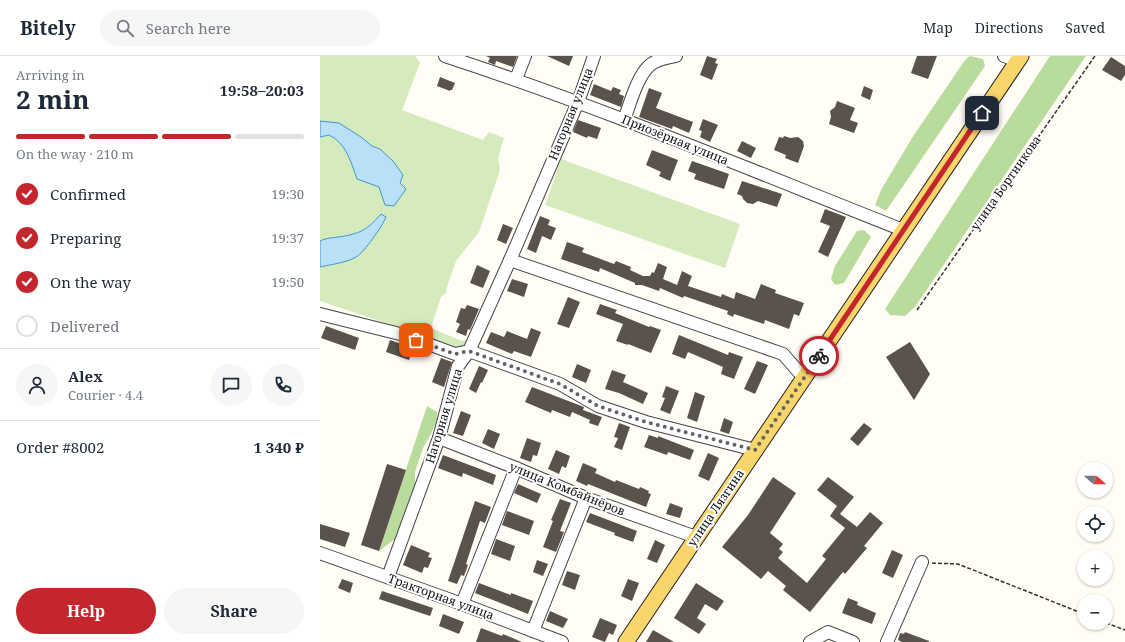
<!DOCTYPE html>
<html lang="en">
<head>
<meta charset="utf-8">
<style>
  body { margin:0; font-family:"Noto Serif",serif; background:#f6f6f7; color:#1f2937; height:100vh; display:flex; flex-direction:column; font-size:15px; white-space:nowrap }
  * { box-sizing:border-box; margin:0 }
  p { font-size:13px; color:#747a83 }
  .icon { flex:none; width:22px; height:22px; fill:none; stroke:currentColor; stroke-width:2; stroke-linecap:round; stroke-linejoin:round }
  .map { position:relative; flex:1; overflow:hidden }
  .sheet { display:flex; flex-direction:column; background:#fff; width:320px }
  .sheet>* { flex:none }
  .needle { width:26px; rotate:110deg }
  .controls { position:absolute; left:757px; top:406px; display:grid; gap:8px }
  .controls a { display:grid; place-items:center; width:36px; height:36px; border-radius:50%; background:#fff; box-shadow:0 1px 3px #0004; font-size:20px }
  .pin { position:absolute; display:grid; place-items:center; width:34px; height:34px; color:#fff; margin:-17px; border-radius:8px; box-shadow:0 2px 6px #0006 }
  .courier { position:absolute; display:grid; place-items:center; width:40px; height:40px; margin:-20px; border:3px solid #c4262e; border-radius:50%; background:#fff; color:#222; box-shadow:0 1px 5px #0007 }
  .headline em { font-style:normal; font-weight:700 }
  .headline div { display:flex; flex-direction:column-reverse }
  .headline { display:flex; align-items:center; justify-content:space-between; height:68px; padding:0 16px }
  h1 { font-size:26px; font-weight:700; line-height:30px }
  .bar { display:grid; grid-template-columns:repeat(4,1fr); gap:6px 4px; align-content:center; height:48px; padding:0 16px }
  .bar i { height:5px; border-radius:3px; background:#e0e1e3 }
  .bar .current { background:#c4262e }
  .bar p { grid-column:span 4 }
  .line { display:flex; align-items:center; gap:10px; padding:0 16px; border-top:1px solid #e0e1e3 }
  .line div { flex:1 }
  .round { display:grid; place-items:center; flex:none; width:42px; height:42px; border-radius:21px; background:#f6f6f7 }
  ol { padding:0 16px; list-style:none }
  li { display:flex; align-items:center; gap:12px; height:44px }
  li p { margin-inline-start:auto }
  li .icon { padding:4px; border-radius:50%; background:#c4262e; color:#fff; stroke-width:4 }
  li:last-child { color:#747a83 }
  li i { width:22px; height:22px; border:2px solid #e0e1e3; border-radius:50% }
  .primary-button { display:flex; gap:8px; margin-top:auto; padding:8px 16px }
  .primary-button a { flex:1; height:46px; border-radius:24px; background:#c4262e; color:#fff; font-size:16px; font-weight:700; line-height:46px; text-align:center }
  .primary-button a+a { background:#f6f6f7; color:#1f2937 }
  header { display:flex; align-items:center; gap:24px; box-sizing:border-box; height:56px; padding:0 20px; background:#fff; border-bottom:1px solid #e0e1e3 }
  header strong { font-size:19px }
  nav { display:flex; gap:22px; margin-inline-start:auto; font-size:14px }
  .search { width:280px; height:36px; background:#f6f6f7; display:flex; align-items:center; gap:10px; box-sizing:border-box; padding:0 14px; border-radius:22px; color:#747a83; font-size:15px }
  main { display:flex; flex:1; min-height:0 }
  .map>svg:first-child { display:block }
  .green { fill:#d5ebbd }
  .forest { fill:#b9dc9c }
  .water { fill:#b9e0f7; stroke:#3f96cf }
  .building { fill:#5a524d }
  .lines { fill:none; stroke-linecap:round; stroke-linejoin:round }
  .minor-casing { stroke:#444; stroke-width:14 }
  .major-casing { stroke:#222; stroke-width:17 }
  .path { stroke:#333; stroke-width:1.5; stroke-dasharray:4 2; stroke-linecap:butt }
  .minor { stroke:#fff; stroke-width:12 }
  .major { stroke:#f9d66b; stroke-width:15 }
  .done { stroke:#646461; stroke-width:4; stroke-dasharray:0 7.2 }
  .route { stroke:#c4262e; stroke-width:5 }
  .labels { text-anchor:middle; stroke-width:4; stroke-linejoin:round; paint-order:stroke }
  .street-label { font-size:12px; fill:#111; stroke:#fff }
</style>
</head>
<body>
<header>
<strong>Bitely</strong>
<div class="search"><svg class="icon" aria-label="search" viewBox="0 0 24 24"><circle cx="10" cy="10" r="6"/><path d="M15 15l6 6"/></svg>Search here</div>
<nav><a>Map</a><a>Directions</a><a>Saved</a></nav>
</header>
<main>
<section class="sheet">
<div class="headline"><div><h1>2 min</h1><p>Arriving in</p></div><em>19:58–20:03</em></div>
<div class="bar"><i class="current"></i><i class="current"></i><i class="current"></i><i></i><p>On the way · 210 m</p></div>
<ol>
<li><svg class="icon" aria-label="check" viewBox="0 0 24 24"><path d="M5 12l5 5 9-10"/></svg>Confirmed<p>19:30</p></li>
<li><svg class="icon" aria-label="check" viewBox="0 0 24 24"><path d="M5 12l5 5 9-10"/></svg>Preparing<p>19:37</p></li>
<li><svg class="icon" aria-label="check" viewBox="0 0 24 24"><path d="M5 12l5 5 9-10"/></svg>On the way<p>19:50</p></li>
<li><i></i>Delivered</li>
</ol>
<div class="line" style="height:72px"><a class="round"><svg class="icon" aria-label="person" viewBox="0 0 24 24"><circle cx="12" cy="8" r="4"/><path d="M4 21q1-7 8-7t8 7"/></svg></a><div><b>Alex</b><p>Courier · 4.4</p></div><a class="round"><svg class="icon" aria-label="chat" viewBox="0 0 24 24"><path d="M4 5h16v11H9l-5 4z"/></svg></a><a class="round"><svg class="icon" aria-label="phone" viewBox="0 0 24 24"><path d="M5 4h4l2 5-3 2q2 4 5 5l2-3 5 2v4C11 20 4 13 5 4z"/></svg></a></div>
<div class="line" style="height:52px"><div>Order #8002</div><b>1 340 ₽</b></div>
<div class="primary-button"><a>Help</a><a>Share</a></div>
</section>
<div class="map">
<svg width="805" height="586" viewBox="0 0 805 586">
  <rect width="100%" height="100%" fill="#fffdf5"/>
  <g class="green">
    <path d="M 0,0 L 95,0 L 100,7 L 82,54 L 163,84 L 169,76 L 184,82 L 178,102 L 180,114 L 159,176 L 136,205 L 126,234 L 127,236 L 121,241 L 111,272 L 142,285 L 149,283 L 146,294 L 0,245 L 0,211 L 15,208 L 36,201 L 61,158 C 47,174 40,178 18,181 C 12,182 6,182 0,185 L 0,81 L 9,79 C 26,87 30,106 37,122 L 59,131 L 80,127 L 82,118 L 73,105 L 60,93 L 52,90 L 41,81 L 19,67 L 0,65 Z"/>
    <path d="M 241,103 L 420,168 L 405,212 L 225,149 Z"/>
  </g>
  <g class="forest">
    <path d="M 650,0 L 663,3 L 665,10 L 566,155 L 555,149 L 561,134 L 592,82 L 645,4 Z"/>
    <path d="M 730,0 L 766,0 L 595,251 L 585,260 L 570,259 L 565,253 Z"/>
    <path d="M 544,174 L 551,181 L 524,227 L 515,229 L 511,223 L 515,210 L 537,175 Z"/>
    <path d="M 107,350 L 117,356 L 117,363 L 112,376 L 103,392 L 95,416 L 95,428 L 75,483 L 59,495 Z"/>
  </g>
  <g class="water">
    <path d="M 0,65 L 19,67 L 41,81 L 52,90 L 60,93 L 73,105 L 83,119 L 80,127 L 86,133 L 74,150 L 65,149 L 59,131 L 37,123 C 31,106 26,87 9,79 L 0,81 Z"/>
    <path d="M 61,158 L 66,161 C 63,169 44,197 36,201 C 29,206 9,209 0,211 L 0,185 C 5,182 12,182 18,181 C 40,178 47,174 61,158 Z"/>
  </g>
  <g class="building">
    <path d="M 166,0 L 197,0 L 193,11 L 176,5 L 175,9 L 168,6 L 170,2 Z"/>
    <path d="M 227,0 L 253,0 L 249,10 Z"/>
    <path d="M 387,0 L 397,3 L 395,7 L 398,8 L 392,24 L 380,19 Z"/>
    <path d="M 597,0 L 617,0 L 608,23 L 591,17 Z"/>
    <path d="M 791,1 L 805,10 L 805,19 L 801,25 L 782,14 Z"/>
    <path d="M 120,21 L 135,27 L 132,34 L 130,34 L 130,35 L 117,30 Z"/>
    <path d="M 274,28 L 291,35 L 293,31 L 301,34 L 299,38 L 304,40 L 301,51 L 270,39 Z"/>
    <path d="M 544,30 L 553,34 L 550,44 L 541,40 Z"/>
    <path d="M 329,32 L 342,37 L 336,52 L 373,66 L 369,77 L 353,70 L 352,73 L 319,61 Z"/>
    <path d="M 517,45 L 535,52 L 530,64 L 538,67 L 534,77 L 509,68 L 511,61 L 510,55 L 515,51 Z"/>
    <path d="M 383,63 L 398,69 L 390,86 L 380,81 L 382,75 L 379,74 Z"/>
    <path d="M 258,64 L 281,72 L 277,83 L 268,80 L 267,82 L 253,76 Z"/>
    <path d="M 464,80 L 470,82 L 478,81 L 483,85 L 484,90 L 478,107 L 465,102 L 466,99 L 454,94 L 459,81 L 463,82 Z"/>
    <path d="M 422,85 L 436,92 L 431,102 L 417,95 Z"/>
    <path d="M 332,94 L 358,104 L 350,125 L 339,120 L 341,116 L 326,109 Z"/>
    <path d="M 372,105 L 409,118 L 404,133 L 374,123 L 376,118 L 368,115 Z"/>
    <path d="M 422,125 L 462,138 L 457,151 L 438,145 L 433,148 L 427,147 L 423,143 L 422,140 L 417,138 Z"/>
    <path d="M 505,153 L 526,161 L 508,201 L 498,196 L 510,170 L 500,166 Z"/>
    <path d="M 220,160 L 230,164 L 228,169 L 236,172 L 231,184 L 222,180 L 216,197 L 207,193 Z"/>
    <path d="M 183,168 L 193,172 L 186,188 L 177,184 Z"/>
    <path d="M 247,186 L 264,192 L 262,196 L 294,208 L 296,205 L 311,211 L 310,214 L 323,220 L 330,220 L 332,216 L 334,217 L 338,207 L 347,211 L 343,223 L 357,229 L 362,215 L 372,220 L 368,230 L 401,241 L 402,238 L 414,243 L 416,236 L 435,243 L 441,228 L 456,234 L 455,237 L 484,247 L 479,260 L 474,258 L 469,273 L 445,264 L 444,268 L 414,258 L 413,261 L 407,258 L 408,255 L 364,240 L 363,242 L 340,232 L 339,235 L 322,229 L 315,229 L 315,227 L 280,212 L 279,216 L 241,203 Z"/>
    <path d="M 157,209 L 170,215 L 163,232 L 150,227 Z"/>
    <path d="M 192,223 L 208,228 L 204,241 L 187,235 Z"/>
    <path d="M 248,241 L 260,246 L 249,272 L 237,268 Z"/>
    <path d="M 280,248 L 297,254 L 295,257 L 329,271 L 330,270 L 341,274 L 331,297 L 308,288 L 308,289 L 296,285 L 303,268 L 276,258 Z"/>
    <path d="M 147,249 L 159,253 L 150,274 L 148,273 L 146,280 L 136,276 L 140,268 L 136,266 L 141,252 L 145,253 Z"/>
    <path d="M 6,270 L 39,282 L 35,294 L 1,282 Z"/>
    <path d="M 211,272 L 221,276 L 211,301 L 194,295 L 192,298 L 166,287 L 171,276 L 184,281 L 187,275 L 207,283 Z"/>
    <path d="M 359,279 L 408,299 L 409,296 L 423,301 L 414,323 L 401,318 L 403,311 L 368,296 L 365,303 L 352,298 Z"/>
    <path d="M 70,284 L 93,292 L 89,304 L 66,296 Z"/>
    <path d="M 590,286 L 610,318 L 594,344 L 566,301 Z"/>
    <path d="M 121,302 L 132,306 L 124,331 L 112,326 Z"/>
    <path d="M 437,305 L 448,309 L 435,338 L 424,333 Z"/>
    <path d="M 257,308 L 271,314 L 266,327 L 252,321 Z"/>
    <path d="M 159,310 L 168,314 L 162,327 L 161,326 L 156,337 L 149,333 Z"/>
    <path d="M 292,314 L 306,319 L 303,326 L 328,337 L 323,348 L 299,337 L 285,333 Z"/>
    <path d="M 346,330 L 359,335 L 350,358 L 340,354 L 345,342 L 342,341 Z"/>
    <path d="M 212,331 L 264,351 L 263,354 L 282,361 L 278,370 L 269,367 L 270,364 L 252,356 L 250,361 L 232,354 L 231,357 L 205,346 Z"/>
    <path d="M 375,336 L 385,340 L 377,366 L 367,362 Z"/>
    <path d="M 141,355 L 151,359 L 143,380 L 133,377 Z"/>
    <path d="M 404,362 L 413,366 L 409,378 L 400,375 Z"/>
    <path d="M 299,367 L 310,371 L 302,394 L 294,391 L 298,382 L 294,381 Z"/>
    <path d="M 544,367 L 552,373 L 538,390 L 530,383 Z"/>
    <path d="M 168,373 L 180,378 L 174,393 L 162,387 Z"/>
    <path d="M 329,379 L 338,382 L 338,380 L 374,394 L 370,404 L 348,396 L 347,399 L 324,391 Z"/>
    <path d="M 207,382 L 221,387 L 217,400 L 213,399 L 211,406 L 200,402 Z"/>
    <path d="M 236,394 L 250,400 L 246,412 L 242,410 L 239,418 L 228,413 Z"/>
    <path d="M 388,397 L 399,402 L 389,425 L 378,420 Z"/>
    <path d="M 123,399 L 176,419 L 173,429 L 143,417 L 142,421 L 118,412 Z"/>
    <path d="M 263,407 L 277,413 L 275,417 L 295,426 L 296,424 L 319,433 L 320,431 L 329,435 L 328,437 L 331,438 L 326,451 L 268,428 L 267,430 L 256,425 Z"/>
    <path d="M 67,408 L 86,414 L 59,495 L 41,489 Z"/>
    <path d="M 453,421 L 476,437 L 450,477 L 463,488 L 459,493 L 463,496 L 458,502 L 487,527 L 506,503 L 502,500 L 525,472 L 510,460 L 517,450 L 497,434 L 508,421 L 534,441 L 520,458 L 537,471 L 550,456 L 563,467 L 544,490 L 547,492 L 525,518 L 523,516 L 490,556 L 463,534 L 466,530 L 448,515 L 441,523 L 402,491 L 428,459 Z"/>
    <path d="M 198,428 L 221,438 L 217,447 L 194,437 Z"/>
    <path d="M 240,443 L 251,447 L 240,475 L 244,476 L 236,496 L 223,491 L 233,465 L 231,464 Z"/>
    <path d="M 155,445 L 171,451 L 165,467 L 160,465 L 146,508 L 148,509 L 144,520 L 141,519 L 137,528 L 128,525 Z"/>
    <path d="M 350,447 L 363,452 L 360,462 L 346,458 Z"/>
    <path d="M 187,455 L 214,465 L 209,479 L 182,469 Z"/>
    <path d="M 270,457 L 317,475 L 313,486 L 294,479 L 295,477 L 266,466 Z"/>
    <path d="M 0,468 L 30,477 L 25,491 L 0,483 Z"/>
    <path d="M 176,483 L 195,490 L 190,505 L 171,498 Z"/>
    <path d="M 335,484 L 345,489 L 337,507 L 327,503 Z"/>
    <path d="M 91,489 L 110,497 L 108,501 L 112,502 L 108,512 L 104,511 L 102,517 L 83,509 Z"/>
    <path d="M 572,494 L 583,499 L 573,522 L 562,517 Z"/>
    <path d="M 217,504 L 228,508 L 223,520 L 213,516 Z"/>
    <path d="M 247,515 L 260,519 L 255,534 L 242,529 Z"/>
    <path d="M 22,523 L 33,527 L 30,537 L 18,532 Z"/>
    <path d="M 308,523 L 319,527 L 312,545 L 301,540 Z"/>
    <path d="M 159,527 L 191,539 L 191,537 L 213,545 L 208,558 L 155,537 Z"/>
    <path d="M 376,527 L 404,545 L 397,555 L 385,548 L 377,562 L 386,568 L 379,578 L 354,562 Z"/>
    <path d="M 62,535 L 113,552 L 110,560 L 59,543 Z"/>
    <path d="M 528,542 L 538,546 L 537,549 L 556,557 L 552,568 L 522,557 Z"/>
    <path d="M 230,555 L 248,563 L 243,572 L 226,565 Z"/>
    <path d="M 123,558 L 144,566 L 139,578 L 119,570 Z"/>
    <path d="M 280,562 L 297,569 L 293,579 L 289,577 L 285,586 L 272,581 Z"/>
    <path d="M 161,572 L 182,580 L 183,578 L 202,586 L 156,586 Z"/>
    <path d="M 333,574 L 354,586 L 326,586 Z"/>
    <path d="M 585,576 L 609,585 L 609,586 L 582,586 L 578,584 L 580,577 L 584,578 Z"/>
  </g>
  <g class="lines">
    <defs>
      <g id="minor">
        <path d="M 125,0 C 281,51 431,114 583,174"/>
        <path d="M 684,0 L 698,5"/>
        <path d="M 196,23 L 205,0"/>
        <path d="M 304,64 C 310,48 317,21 329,10 C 336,3 347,2 356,0"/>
        <path d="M 190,204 L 463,298 L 484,322"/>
        <path d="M 0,258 L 84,279 L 135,298 L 149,295 L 240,328 L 278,350 L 326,366 L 435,394"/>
        <path d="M 119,382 L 196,412 L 266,442 L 376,481"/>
        <path d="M 0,497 L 142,548 L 242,586"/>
        <path d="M 68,521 L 119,382 L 138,310 L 149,295 L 190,204 L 258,46 L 274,0"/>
        <path d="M 142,548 L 196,412"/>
        <path d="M 213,575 L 266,442"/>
        <path d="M 490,586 L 508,576 L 533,586"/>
        <path d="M 567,586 L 602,506"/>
      </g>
      <path id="major" d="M 306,586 L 701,0"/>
    </defs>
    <use href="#minor" class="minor-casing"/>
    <use href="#major" class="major-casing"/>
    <g class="path">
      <path d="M 597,254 L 775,0"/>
      <path d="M 612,507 L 638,508 L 764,558"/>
      <path d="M 786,567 L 805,574"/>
    </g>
    <use href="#minor" class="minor"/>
    <use href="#major" class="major"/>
  </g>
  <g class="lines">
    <path class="done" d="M 96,284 L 135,298 L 149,295 L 240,328 L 278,350 L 326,366 L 435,394 L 499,300"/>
    <path class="route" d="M 499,300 L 662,57"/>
  </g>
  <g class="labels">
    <g class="street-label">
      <text transform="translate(251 58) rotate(-68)" y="4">Нагорная улица</text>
      <text transform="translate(355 84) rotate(22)" y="4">Приозёрная улица</text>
      <text transform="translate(686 127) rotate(-55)" y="4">улица Бортникова</text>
      <text transform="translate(124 360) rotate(-73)" y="4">Нагорная улица</text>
      <text transform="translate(247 433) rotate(22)" y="4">улица Комбайнёров</text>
      <text transform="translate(396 452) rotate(-56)" y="4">улица Лязгина</text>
      <text transform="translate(121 541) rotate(20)" y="4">Тракторная улица</text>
    </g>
  </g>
</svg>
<div class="controls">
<a><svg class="needle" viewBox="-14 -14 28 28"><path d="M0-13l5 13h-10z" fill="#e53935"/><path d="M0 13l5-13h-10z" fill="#747a83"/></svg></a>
<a><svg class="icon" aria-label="locate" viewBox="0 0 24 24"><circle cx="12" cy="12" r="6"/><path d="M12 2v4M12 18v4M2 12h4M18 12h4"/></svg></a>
<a>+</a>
<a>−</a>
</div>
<div class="pin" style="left:96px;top:284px;background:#ea580c"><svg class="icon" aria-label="bag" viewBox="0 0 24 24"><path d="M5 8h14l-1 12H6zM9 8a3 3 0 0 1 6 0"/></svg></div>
<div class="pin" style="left:662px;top:57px;background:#1f2937"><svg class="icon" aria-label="home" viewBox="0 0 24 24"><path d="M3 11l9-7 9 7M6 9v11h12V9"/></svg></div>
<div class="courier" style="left:499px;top:300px"><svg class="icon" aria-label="bike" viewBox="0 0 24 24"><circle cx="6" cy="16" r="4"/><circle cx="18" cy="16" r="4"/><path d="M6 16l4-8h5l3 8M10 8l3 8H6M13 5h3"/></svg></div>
</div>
</main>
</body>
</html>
